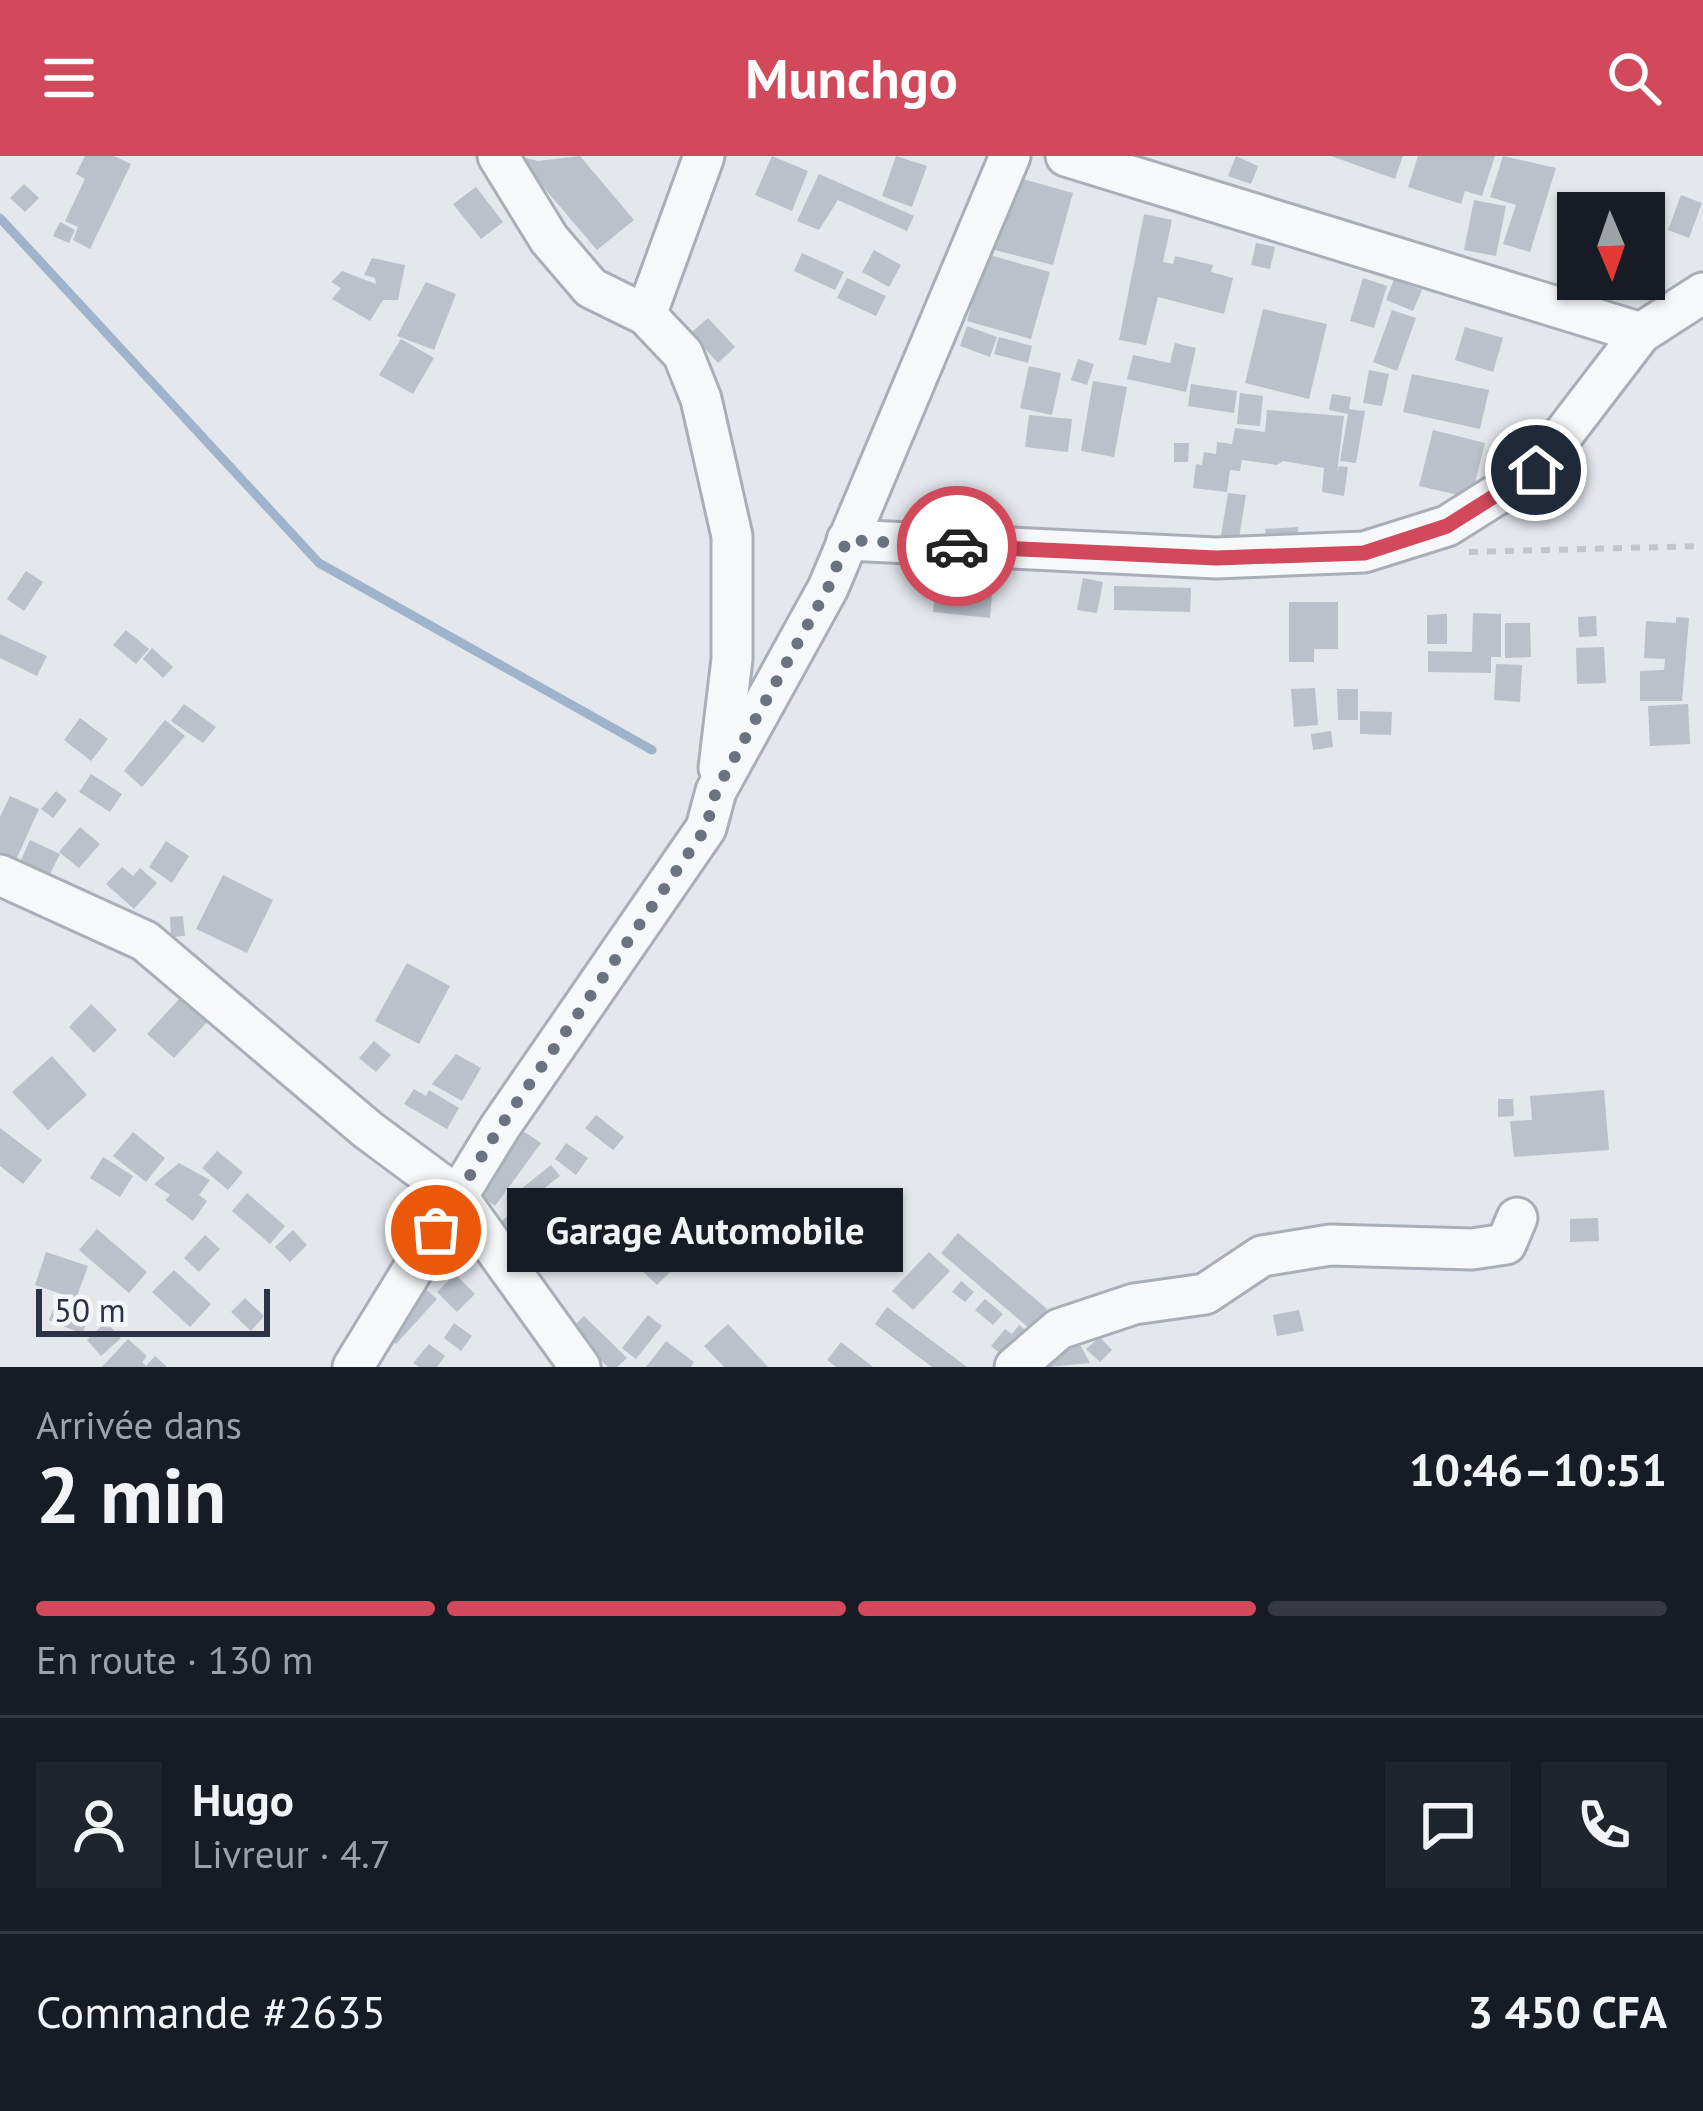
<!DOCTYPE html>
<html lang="fr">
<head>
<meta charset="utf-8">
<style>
  body { margin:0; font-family:"PT Sans",sans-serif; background:#20242c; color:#f1f3f6; height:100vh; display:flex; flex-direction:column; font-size:45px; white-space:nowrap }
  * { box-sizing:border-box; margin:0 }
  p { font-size:39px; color:#9ea1a6 }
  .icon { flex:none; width:66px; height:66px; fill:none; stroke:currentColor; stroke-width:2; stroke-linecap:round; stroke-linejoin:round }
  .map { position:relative; height:1211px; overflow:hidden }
  .side { display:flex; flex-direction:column; background:#171b24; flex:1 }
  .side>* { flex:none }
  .needle { width:78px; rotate:178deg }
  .controls { position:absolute; left:1557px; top:36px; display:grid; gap:24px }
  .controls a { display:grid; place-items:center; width:108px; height:108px; border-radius:0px; background:#171b24; box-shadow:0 3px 9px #0004; font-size:60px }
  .scale { position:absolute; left:36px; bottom:30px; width:234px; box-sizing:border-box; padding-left:12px; border:6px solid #2b3445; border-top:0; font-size:33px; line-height:42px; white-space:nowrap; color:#2b3445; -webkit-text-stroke:9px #f4f6f9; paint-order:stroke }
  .pin { position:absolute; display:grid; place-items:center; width:102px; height:102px; color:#fff; margin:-51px; border:6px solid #fff; border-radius:50%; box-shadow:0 3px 12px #0007 }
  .courier { position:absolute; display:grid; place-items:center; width:120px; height:120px; margin:-60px; border:9px solid #d1495b; border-radius:50%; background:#fff; color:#222; box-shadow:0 3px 15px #0007 }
  .bubble { position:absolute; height:84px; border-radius:0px; background:#171b24; box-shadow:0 3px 9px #0004; font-size:39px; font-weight:700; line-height:84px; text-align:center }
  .overview em { font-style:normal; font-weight:700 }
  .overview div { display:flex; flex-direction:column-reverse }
  .overview { display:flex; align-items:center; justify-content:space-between; height:204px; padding:0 36px }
  h1 { font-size:78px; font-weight:700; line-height:90px }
  .bar { display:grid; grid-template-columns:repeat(4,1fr); gap:18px 12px; align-content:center; height:144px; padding:0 36px }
  .bar i { height:15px; border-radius:9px; background:#363941 }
  .bar .current { background:#d1495b }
  .bar p { grid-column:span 4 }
  .line { display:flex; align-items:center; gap:30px; padding:0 36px; border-top:3px solid #363941 }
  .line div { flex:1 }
  .round { display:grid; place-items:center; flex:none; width:126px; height:126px; border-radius:0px; background:#20242c }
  header { display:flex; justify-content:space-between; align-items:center; height:156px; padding:0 36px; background:#d1495b; color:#fff; font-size:54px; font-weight:700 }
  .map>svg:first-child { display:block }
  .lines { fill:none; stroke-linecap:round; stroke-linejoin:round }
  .stream { stroke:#9fb4cc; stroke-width:9 }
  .building { fill:#bbc0ca }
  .minor-casing { stroke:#a9aeb7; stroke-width:45 }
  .path { stroke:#c2c5cb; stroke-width:6; stroke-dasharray:9 9; stroke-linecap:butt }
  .minor { stroke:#f7f8fa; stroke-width:39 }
  .done { stroke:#6c737f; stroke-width:12; stroke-dasharray:0 21.6 }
  .route { stroke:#d1495b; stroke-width:15 }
</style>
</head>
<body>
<header><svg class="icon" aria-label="menu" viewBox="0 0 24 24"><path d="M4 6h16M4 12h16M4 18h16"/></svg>Munchgo<svg class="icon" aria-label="search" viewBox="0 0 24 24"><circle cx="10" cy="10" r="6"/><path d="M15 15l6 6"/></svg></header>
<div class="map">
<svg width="1703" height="1211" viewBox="0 0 1703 1211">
  <rect width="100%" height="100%" fill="#e4e7ec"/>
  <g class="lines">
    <path class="stream" d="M 0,62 L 319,407 L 652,594"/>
  </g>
  <g class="building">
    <path d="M 85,0 L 114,0 L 131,8 L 90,93 L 73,84 L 78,71 L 65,65 L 85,23 L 76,18 Z"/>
    <path d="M 517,0 L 538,5 L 580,0 L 634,64 L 597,94 Z"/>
    <path d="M 772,0 L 808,15 L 792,55 L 755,39 Z"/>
    <path d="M 896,0 L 927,10 L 912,51 L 882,40 Z"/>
    <path d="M 1236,0 L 1258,10 L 1251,28 L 1228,20 Z"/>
    <path d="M 1331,0 L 1403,0 L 1395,23 Z"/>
    <path d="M 1418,0 L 1495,0 L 1482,40 L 1465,35 L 1461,48 L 1408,31 Z"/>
    <path d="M 1503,0 L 1556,12 L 1530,96 L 1503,88 L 1516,49 L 1490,41 Z"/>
    <path d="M 819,18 L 914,60 L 907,75 L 838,44 L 819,74 L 797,65 Z"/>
    <path d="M 1015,21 L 1073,37 L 1053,109 L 995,94 Z"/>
    <path d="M 24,28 L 39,42 L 25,56 L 10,42 Z"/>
    <path d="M 476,31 L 503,66 L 481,83 L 453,48 Z"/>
    <path d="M 1681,39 L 1702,47 L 1689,82 L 1668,74 Z"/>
    <path d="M 1474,44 L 1506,50 L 1496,100 L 1464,94 Z"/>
    <path d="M 1144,58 L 1172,64 L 1163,106 L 1173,108 L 1175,100 L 1213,109 L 1211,116 L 1233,122 L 1224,158 L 1158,141 L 1146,189 L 1119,184 Z"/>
    <path d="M 60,66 L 75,74 L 69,87 L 53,80 Z"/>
    <path d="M 1256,87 L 1275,91 L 1270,113 L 1251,109 Z"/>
    <path d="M 874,94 L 901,109 L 889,131 L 862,116 Z"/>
    <path d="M 802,97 L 844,116 L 835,134 L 794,115 Z"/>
    <path d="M 986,98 L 1050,116 L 1031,183 L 967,165 Z"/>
    <path d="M 372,102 L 405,109 L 398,144 L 383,144 L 370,165 L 332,143 L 341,132 L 331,126 L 342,115 L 376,128 L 375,122 L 364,119 Z"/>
    <path d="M 847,122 L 886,140 L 876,160 L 837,142 Z"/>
    <path d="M 1363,122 L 1387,130 L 1374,172 L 1350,165 Z"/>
    <path d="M 1394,123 L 1422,134 L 1413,155 L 1386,144 Z"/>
    <path d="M 426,126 L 456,138 L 434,194 L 397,180 Z"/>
    <path d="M 1263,153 L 1327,168 L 1309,243 L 1245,227 Z"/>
    <path d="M 1392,154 L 1416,162 L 1397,215 L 1373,206 Z"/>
    <path d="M 708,162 L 735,191 L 718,207 L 691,177 Z"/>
    <path d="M 967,170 L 997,181 L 990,201 L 960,190 Z"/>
    <path d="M 1465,171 L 1503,182 L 1493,216 L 1455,204 Z"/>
    <path d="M 999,181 L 1032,190 L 1028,207 L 994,198 Z"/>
    <path d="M 401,183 L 434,202 L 413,238 L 379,219 Z"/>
    <path d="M 1175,187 L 1196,192 L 1186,236 L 1127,223 L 1133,199 L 1170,207 Z"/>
    <path d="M 1078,203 L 1094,208 L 1087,229 L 1071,224 Z"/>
    <path d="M 1029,210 L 1061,217 L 1052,259 L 1020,252 Z"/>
    <path d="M 1369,214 L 1389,218 L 1382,250 L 1363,247 Z"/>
    <path d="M 1412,218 L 1489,234 L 1480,273 L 1403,256 Z"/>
    <path d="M 1093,225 L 1127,231 L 1114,301 L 1081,295 Z"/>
    <path d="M 1191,228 L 1237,235 L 1234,257 L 1188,250 Z"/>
    <path d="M 1240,237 L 1263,240 L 1260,270 L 1237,268 Z"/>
    <path d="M 1332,238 L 1351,241 L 1349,253 L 1365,255 L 1356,307 L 1340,305 L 1348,258 L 1329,254 Z"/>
    <path d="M 1267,254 L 1344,260 L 1337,317 L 1339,310 L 1348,311 L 1344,340 L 1322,336 L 1324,312 L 1283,305 L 1277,309 L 1242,304 L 1240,315 L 1230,314 L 1227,336 L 1193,332 L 1196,308 L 1202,309 L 1204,296 L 1216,298 L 1217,286 L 1232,288 L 1235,272 L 1265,276 Z"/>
    <path d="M 1029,259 L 1072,263 L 1068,296 L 1025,291 Z"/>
    <path d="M 1433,274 L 1485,287 L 1471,342 L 1419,330 Z"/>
    <path d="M 1174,287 L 1189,287 L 1188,306 L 1174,306 Z"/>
    <path d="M 1228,337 L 1246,339 L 1238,388 L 1220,385 Z"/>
    <path d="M 1298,371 L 1299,393 L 1267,394 L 1265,373 Z"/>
    <path d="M 26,415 L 43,426 L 24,455 L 7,443 Z"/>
    <path d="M 936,422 L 993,427 L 990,462 L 933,456 Z"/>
    <path d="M 1083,422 L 1103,426 L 1097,457 L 1077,454 Z"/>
    <path d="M 1114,430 L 1191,432 L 1190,456 L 1114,454 Z"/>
    <path d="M 1289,446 L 1338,446 L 1338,493 L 1314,493 L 1314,506 L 1289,506 Z"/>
    <path d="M 1473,457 L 1501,458 L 1501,501 L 1491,501 L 1491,517 L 1428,516 L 1428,495 L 1472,496 Z"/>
    <path d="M 1447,458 L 1447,488 L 1427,488 L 1427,459 Z"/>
    <path d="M 1596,460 L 1597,480 L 1579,481 L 1578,461 Z"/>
    <path d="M 1676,461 L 1689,462 L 1682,545 L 1640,545 L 1640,515 L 1664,514 L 1665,503 L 1644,502 L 1646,465 L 1676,467 Z"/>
    <path d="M 1505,467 L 1530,467 L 1531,501 L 1505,502 Z"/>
    <path d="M 126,474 L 149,493 L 136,508 L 113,489 Z"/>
    <path d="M 0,478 L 47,500 L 37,520 L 0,502 Z"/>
    <path d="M 1604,491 L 1606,527 L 1577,528 L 1576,492 Z"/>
    <path d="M 152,492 L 173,511 L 163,522 L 143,503 Z"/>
    <path d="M 1496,508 L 1522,509 L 1520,546 L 1494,544 Z"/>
    <path d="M 1315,532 L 1318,569 L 1294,571 L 1291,533 Z"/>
    <path d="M 1337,533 L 1358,533 L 1358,564 L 1338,564 Z"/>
    <path d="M 184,548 L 216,571 L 203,587 L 171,565 Z"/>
    <path d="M 1688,548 L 1690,588 L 1650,590 L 1648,550 Z"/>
    <path d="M 1360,555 L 1392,556 L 1391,579 L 1360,578 Z"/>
    <path d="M 80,562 L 108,583 L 91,605 L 64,584 Z"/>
    <path d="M 165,564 L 185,580 L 142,631 L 124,615 Z"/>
    <path d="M 1331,575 L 1333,591 L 1313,594 L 1311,578 Z"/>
    <path d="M 91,618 L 122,638 L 110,656 L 79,636 Z"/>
    <path d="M 56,635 L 67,644 L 53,662 L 41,653 Z"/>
    <path d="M 10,640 L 39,653 L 15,706 L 0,699 L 0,661 Z"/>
    <path d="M 80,671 L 100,688 L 79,712 L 59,696 Z"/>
    <path d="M 30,684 L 60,698 L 50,718 L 21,704 Z"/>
    <path d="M 166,685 L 189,700 L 172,727 L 149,711 Z"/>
    <path d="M 122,711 L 133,720 L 140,712 L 157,727 L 134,753 L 106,728 Z"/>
    <path d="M 223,719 L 273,744 L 247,797 L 196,773 Z"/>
    <path d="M 183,760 L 185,780 L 171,781 L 170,761 Z"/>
    <path d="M 407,807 L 450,830 L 419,888 L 375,865 Z"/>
    <path d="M 181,841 L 208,865 L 174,902 L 147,878 Z"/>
    <path d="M 91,848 L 117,874 L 94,897 L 69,871 Z"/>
    <path d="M 374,885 L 391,899 L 376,916 L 359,902 Z"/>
    <path d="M 456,898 L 481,912 L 462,945 L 432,928 Z"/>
    <path d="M 52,900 L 87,939 L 48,974 L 12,936 Z"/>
    <path d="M 414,933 L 426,940 L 429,934 L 459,952 L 447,973 L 404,948 Z"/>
    <path d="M 1604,934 L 1609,994 L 1514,1001 L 1510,965 L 1532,964 L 1530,940 Z"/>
    <path d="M 1498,943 L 1513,943 L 1514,960 L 1498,961 Z"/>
    <path d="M 596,959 L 624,981 L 613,994 L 585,972 Z"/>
    <path d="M 0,972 L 42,1004 L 23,1028 L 0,1010 Z"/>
    <path d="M 523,975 L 541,987 L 495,1050 L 478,1037 Z"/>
    <path d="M 133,976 L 165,1002 L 146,1026 L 113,1000 Z"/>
    <path d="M 566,987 L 588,1002 L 576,1019 L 555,1003 Z"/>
    <path d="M 217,995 L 243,1016 L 228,1034 L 202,1012 Z"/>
    <path d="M 103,1001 L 133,1020 L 120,1041 L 90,1022 Z"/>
    <path d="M 179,1007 L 210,1024 L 199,1039 L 207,1045 L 193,1065 L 165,1044 L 170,1039 L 154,1028 Z"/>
    <path d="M 551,1009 L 560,1020 L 520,1051 L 511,1041 Z"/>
    <path d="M 247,1037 L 285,1070 L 270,1088 L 232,1055 Z"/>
    <path d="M 516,1053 L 536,1077 L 516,1094 L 496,1070 Z"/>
    <path d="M 571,1056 L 583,1072 L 540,1105 L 527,1089 Z"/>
    <path d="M 1598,1062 L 1599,1085 L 1570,1086 L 1570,1063 Z"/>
    <path d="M 97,1073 L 147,1116 L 129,1137 L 79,1094 Z"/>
    <path d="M 293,1074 L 307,1089 L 290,1106 L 275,1091 Z"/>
    <path d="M 958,1077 L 1047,1153 L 1030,1173 L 941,1097 Z"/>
    <path d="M 205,1079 L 220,1093 L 199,1116 L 184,1102 Z"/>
    <path d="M 646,1093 L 670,1116 L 657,1129 L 633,1106 Z"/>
    <path d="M 46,1096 L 88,1110 L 76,1143 L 35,1129 Z"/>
    <path d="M 929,1096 L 950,1115 L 913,1154 L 892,1135 Z"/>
    <path d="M 174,1114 L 211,1148 L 190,1171 L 152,1136 Z"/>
    <path d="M 455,1118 L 475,1138 L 457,1156 L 437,1136 Z"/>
    <path d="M 961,1125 L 974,1136 L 965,1146 L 952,1136 Z"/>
    <path d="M 423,1131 L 437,1143 L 396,1188 L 382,1176 Z"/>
    <path d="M 245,1142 L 264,1160 L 251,1175 L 231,1156 Z"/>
    <path d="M 985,1143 L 1003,1158 L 993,1169 L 975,1154 Z"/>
    <path d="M 57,1144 L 90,1159 L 82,1178 L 49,1164 Z"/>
    <path d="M 887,1151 L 967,1211 L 932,1211 L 875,1168 Z"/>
    <path d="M 1299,1154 L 1304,1175 L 1277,1180 L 1273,1159 Z"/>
    <path d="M 648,1159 L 662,1170 L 636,1203 L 622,1192 Z"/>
    <path d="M 584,1160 L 627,1202 L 617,1211 L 608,1211 L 570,1174 Z"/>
    <path d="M 106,1166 L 121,1182 L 101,1200 L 87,1184 Z"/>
    <path d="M 454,1167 L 472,1180 L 461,1195 L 444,1182 Z"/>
    <path d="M 728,1168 L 768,1211 L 724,1211 L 704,1190 Z"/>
    <path d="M 1019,1169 L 1034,1181 L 1013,1208 L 991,1190 L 1005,1173 L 1012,1178 Z"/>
    <path d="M 1071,1172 L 1090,1207 L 1049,1211 L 1038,1198 Z"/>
    <path d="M 1100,1181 L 1112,1194 L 1100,1206 L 1086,1193 Z"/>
    <path d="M 128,1183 L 147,1200 L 142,1206 L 146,1210 L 155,1200 L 167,1211 L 102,1211 Z"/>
    <path d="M 666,1185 L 694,1206 L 691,1211 L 646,1211 Z"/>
    <path d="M 841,1186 L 873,1211 L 836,1211 L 827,1204 Z"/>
    <path d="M 429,1188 L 445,1200 L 437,1211 L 419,1211 L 413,1207 Z"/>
  </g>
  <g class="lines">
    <defs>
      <g id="minor">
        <path d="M 498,0 L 549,83 L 591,132 L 646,159"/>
        <path d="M 704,0 L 646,159 L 683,198 L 701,243 L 732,380 L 732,503 L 719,612"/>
        <path d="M 1066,0 L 1641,177"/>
        <path d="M 847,384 L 1216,402 L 1364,396 L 1447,370 L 1536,314 L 1641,177 L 1703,137"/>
        <path d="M 0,719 L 145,785 L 368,974 L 457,1040 L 580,1211"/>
        <path d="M 353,1211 L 500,971 L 706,672 L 716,635 L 828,432 L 1010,0"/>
        <path d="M 1015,1211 L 1059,1173 L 1134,1148 L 1205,1138 L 1262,1100 L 1330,1089 L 1472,1093 L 1506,1088 L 1517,1062"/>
      </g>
    </defs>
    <use href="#minor" class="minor-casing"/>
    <path class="path" d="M 1469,396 L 1703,390"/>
    <use href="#minor" class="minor"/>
  </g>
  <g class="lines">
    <path class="done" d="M 436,1074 L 500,971 L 706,672 L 716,635 L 828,432 L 847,384 L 957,390"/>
    <path class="route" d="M 957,390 L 1216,402 L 1364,397 L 1447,370 L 1536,314"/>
  </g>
</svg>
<div class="controls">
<a><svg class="needle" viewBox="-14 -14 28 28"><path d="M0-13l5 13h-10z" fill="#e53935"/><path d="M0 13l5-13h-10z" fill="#9ea1a6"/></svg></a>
</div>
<div class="scale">50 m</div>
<div class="pin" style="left:436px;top:1074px;background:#ea580c"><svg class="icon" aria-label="bag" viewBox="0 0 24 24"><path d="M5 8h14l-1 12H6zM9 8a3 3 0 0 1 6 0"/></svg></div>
<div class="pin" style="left:1536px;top:314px;background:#1f2937"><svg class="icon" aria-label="home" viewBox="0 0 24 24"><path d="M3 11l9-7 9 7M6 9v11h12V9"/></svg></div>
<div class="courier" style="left:957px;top:390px"><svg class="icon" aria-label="car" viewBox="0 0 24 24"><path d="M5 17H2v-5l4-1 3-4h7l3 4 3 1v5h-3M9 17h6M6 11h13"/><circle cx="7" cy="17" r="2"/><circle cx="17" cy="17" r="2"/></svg></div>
<div class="bubble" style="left:507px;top:1032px;width:396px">Garage Automobile</div>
</div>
<section class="side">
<div class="overview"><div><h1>2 min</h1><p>Arrivée dans</p></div><em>10:46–10:51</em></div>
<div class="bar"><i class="current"></i><i class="current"></i><i class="current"></i><i></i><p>En route · 130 m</p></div>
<div class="line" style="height:216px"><a class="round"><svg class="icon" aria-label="person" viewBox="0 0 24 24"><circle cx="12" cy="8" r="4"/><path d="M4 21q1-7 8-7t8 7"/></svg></a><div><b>Hugo</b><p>Livreur · 4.7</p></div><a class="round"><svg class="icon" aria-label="chat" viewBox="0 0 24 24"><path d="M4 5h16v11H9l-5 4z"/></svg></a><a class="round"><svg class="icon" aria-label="phone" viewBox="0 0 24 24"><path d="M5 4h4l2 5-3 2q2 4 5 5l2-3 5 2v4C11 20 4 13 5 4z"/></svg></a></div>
<div class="line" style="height:156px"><div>Commande #2635</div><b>3 450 CFA</b></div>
</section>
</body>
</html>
